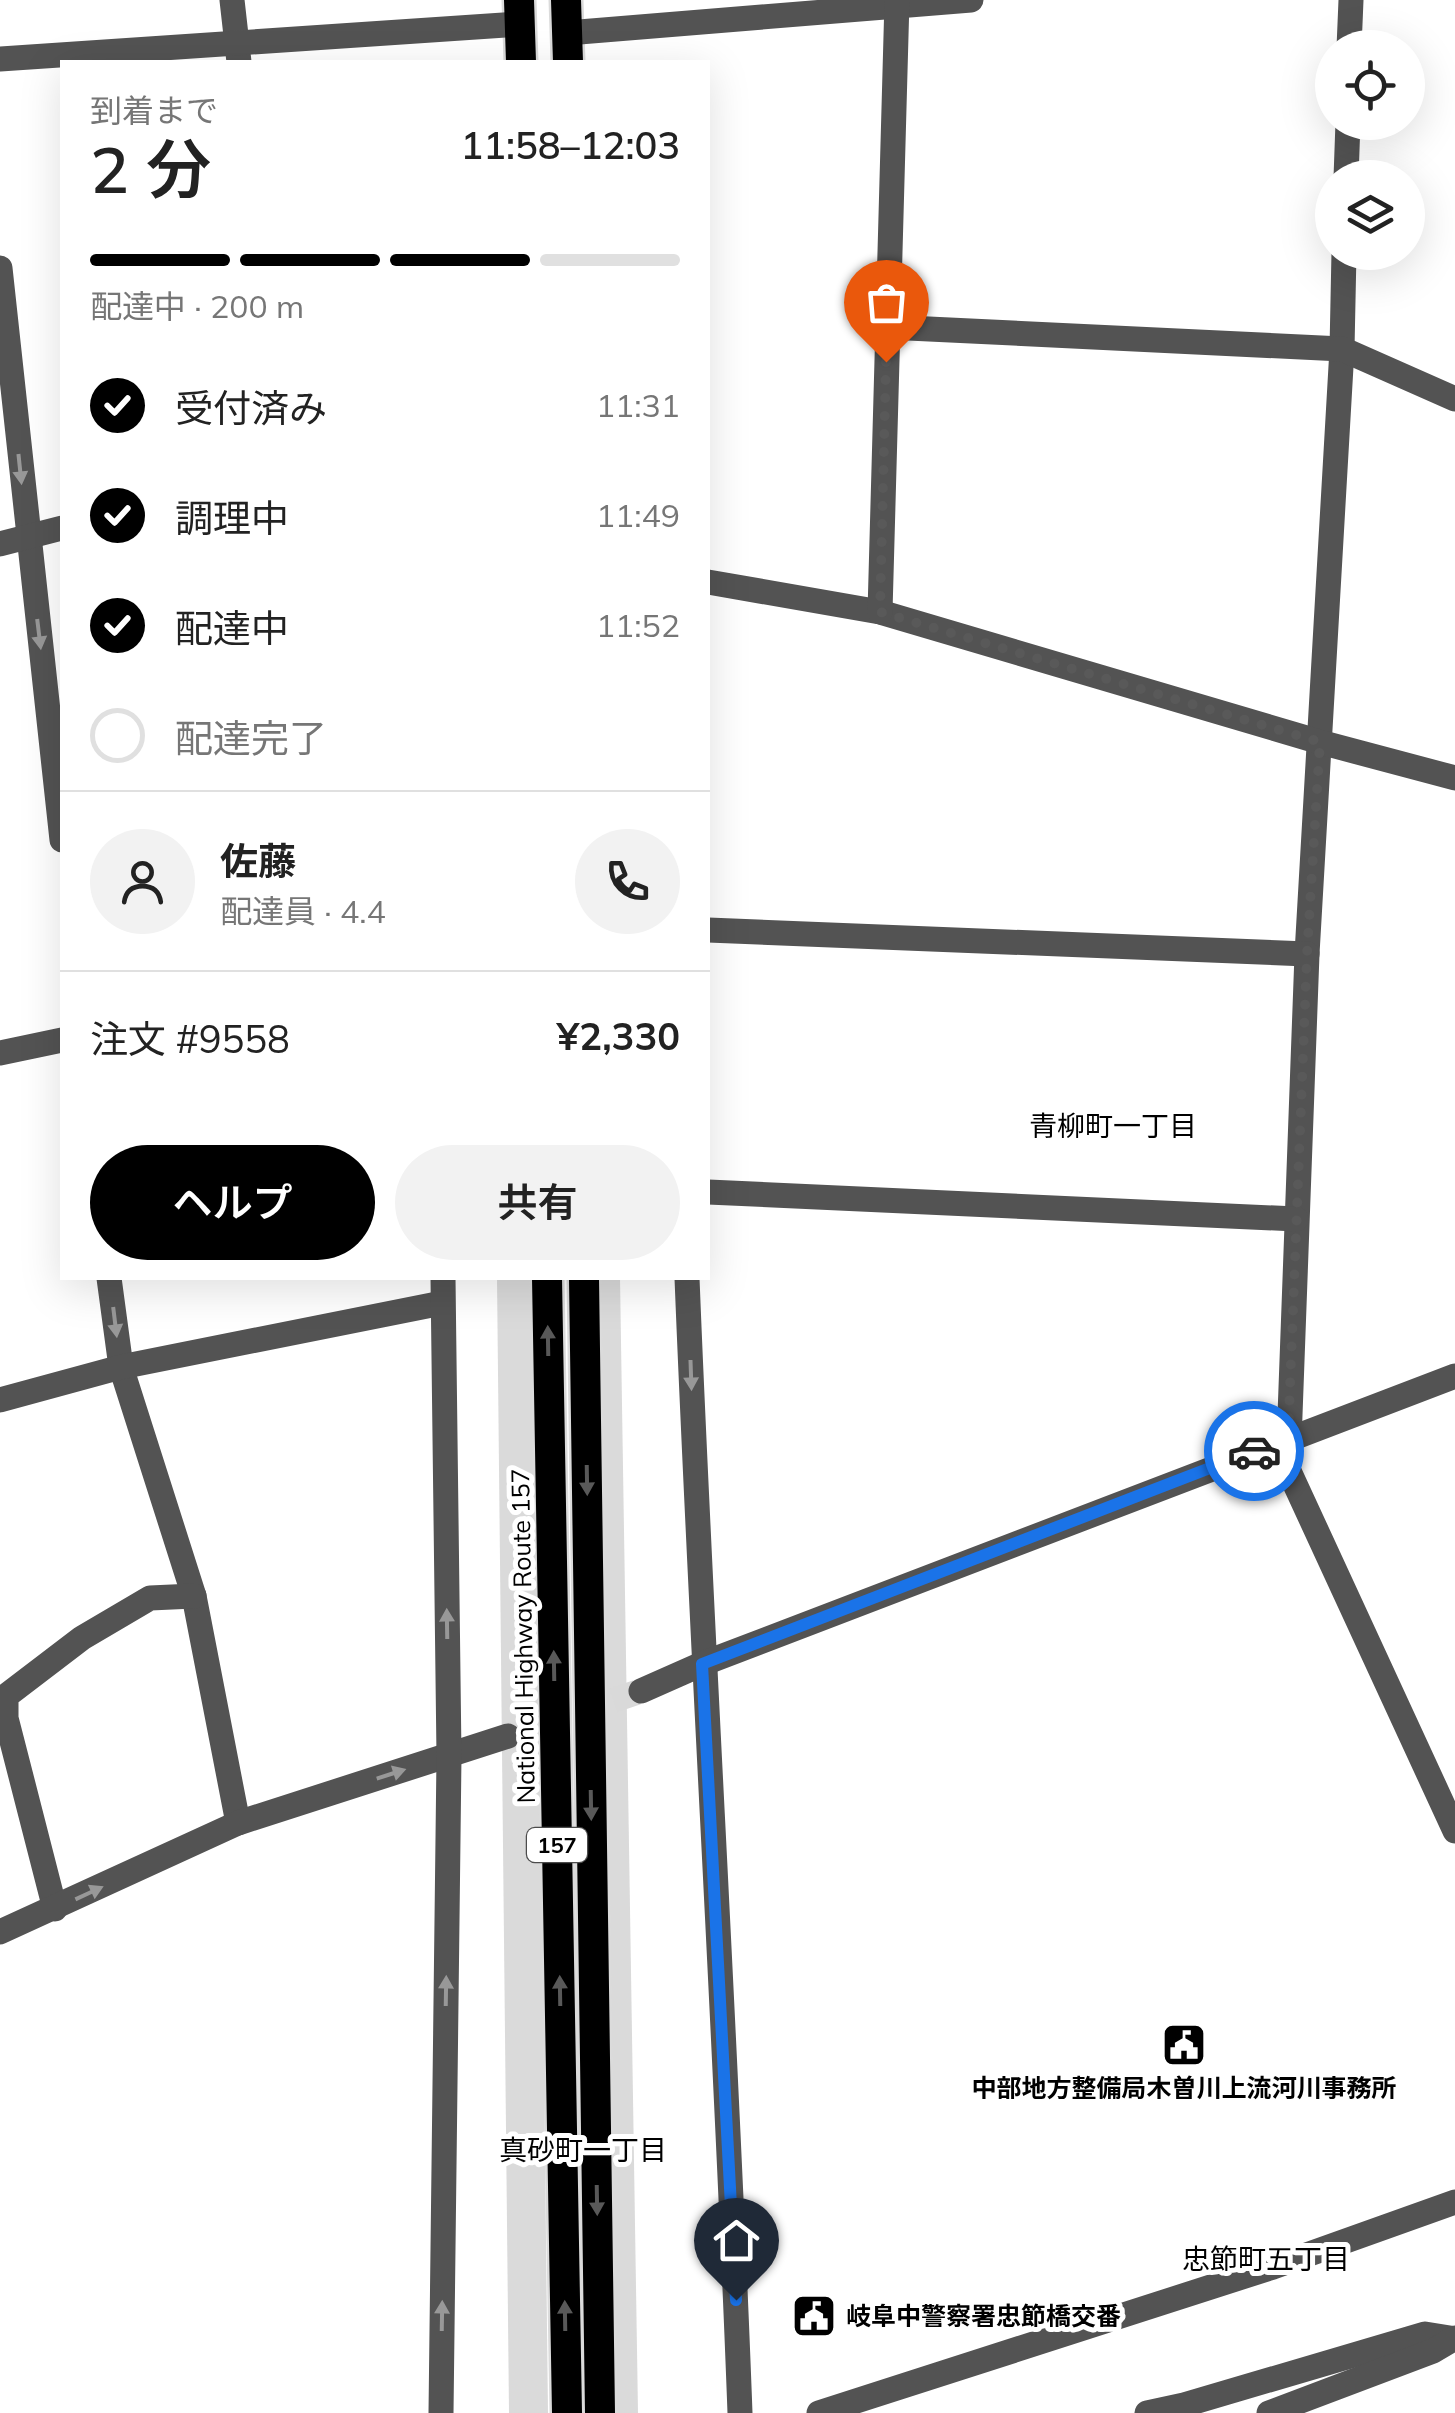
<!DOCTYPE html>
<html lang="ja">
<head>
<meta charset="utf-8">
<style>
  body { margin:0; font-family:Mulish,"Noto Sans JP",sans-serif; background:#f2f2f2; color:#222; height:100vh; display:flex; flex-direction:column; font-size:38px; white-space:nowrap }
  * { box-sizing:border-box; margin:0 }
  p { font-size:32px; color:#767676 }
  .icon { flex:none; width:55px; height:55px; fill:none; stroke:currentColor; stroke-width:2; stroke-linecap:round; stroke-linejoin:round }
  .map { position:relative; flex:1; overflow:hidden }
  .sheet { position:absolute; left:60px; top:60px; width:650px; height:1220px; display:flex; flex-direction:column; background:#fff; border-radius:0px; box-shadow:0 10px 40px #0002 }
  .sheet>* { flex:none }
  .fabs { position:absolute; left:1315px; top:30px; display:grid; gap:20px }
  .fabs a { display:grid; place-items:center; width:110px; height:110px; border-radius:50%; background:#fff; box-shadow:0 10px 40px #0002; font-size:50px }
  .pin { position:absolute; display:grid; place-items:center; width:85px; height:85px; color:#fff; margin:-102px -42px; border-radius:50% 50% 50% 0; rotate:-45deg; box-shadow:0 0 10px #0007 }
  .pin .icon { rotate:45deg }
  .courier { position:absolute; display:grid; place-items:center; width:100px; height:100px; margin:-50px; border:8px solid #1a73e8; border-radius:50%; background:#fff; color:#222; box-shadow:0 2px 12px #0007 }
  .summary em { font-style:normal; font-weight:600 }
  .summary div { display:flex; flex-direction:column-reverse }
  .summary { display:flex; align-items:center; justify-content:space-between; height:170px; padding:0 30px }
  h1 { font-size:65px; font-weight:600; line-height:75px }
  .bar { display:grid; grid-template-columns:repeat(4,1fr); gap:15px 10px; align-content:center; height:120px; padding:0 30px }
  .bar i { height:12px; border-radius:8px; background:#e0e0e0 }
  .bar .current { background:#000 }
  .bar p { grid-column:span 4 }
  .line { display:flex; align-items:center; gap:25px; padding:0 30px; border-top:2px solid #e0e0e0 }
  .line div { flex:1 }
  .round { display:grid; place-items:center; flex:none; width:105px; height:105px; border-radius:52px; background:#f2f2f2 }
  ol { padding:0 30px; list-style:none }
  li { display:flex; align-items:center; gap:30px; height:110px }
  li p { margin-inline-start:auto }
  li .icon { padding:10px; border-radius:50%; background:#000; color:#fff; stroke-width:4 }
  li:last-child { color:#767676 }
  li i { width:55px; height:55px; border:5px solid #e0e0e0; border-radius:50% }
  .button { display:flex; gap:20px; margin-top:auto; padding:20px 30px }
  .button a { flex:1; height:115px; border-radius:60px; background:#000; color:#fff; font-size:40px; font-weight:600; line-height:115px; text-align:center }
  .button a+a { background:#f2f2f2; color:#222 }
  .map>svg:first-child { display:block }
  .green { fill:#dadada }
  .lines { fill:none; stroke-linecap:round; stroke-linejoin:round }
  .minor-tunnel { stroke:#d9d9d9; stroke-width:25; stroke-dasharray:25 12; stroke-linecap:butt }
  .highway-casing { stroke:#dbdbdb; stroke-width:35 }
  .minor { stroke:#535353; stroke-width:25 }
  .highway { stroke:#000; stroke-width:30 }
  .oneway { fill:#989898 }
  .oneway2 { fill:#595959 }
  .done { stroke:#595959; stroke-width:10; stroke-dasharray:0 18 }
  .route { stroke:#1a73e8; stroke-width:12 }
  .labels { text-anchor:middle; stroke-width:10; stroke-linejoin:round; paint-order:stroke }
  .shield { fill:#fff; stroke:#4c4c4c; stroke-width:2.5 }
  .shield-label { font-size:22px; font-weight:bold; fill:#000 }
  .street-label { font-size:25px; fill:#000; stroke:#fff }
  .poi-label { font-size:25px; font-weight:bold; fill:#000; stroke:#fff }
  .neighbourhood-label { font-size:28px; fill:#000; stroke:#fff }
</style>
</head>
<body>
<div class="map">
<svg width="1455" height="2413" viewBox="0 0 1455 2413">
  <rect width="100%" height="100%" fill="#fff"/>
  <g class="green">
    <path d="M 497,1278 L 535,1278 L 548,2413 L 509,2413 Z"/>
    <path d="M 589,1278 L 620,1278 L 638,2413 L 611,2413 Z"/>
  </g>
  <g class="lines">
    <path class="minor-tunnel" d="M 508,1736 L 641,1691"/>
    <defs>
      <g id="highway">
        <path d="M 519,0 L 521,62"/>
        <path d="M 566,0 L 568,62"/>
        <path d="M 547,1278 L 567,2413"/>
        <path d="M 584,1278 L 600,2413"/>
      </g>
    </defs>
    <use href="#highway" class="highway-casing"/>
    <g class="minor">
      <path d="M 232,0 L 239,62"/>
      <path d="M 567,33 L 971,0"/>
      <path d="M 1349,48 L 1351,0"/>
      <path d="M 0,59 L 519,24"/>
      <path d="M 1346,178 L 1348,122"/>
      <path d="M 1344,252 L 1342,349 L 1307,954 L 1288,1469 L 1455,1831"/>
      <path d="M 0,268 L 62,840"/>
      <path d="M 887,327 L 1342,349 L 1455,399"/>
      <path d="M 0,544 L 62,528"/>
      <path d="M 708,582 L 880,612 L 1320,742 L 1455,778"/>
      <path d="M 880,612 L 897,0"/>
      <path d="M 708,930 L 1307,954"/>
      <path d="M 0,1053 L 62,1040"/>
      <path d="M 708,1192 L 1296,1219"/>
      <path d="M 109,1278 L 121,1367 L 194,1596 L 238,1823"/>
      <path d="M 687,1278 C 702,1656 726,2034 740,2413"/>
      <path d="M 0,1400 L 121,1367 L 442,1303"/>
      <path d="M 641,1691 L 702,1664 L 1455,1376"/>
      <path d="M 55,1909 L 6,1718 L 6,1696 L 82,1638 L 150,1598 L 194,1596"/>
      <path d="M 0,1932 L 238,1823 L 508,1736"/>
      <path d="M 441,2413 L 449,1756 L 443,1278"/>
      <path d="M 819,2413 L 1273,2267 L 1455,2202"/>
      <path d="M 1147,2413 L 1184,2405 L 1425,2334 L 1455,2339"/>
      <path d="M 1269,2413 L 1433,2351 L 1455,2338"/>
    </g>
    <use href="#highway" class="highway"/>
  </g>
  <defs><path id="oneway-solid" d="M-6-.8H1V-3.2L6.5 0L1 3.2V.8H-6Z" transform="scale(2.5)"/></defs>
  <g class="oneway">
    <use href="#oneway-solid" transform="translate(20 469) rotate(84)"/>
    <use href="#oneway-solid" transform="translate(39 634) rotate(83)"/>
    <use href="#oneway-solid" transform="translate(115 1322) rotate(83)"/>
    <use href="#oneway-solid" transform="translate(691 1375) rotate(88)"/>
    <use href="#oneway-solid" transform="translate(447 1624) rotate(-91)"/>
    <use href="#oneway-solid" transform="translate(391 1774) rotate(-18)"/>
    <use href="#oneway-solid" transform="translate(89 1893) rotate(-25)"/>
    <use href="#oneway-solid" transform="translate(446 1991) rotate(-89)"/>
    <use href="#oneway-solid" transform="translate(442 2316) rotate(-89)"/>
  </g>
  <g class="oneway2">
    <use href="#oneway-solid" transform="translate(548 1341) rotate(-91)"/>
    <use href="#oneway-solid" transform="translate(587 1480) rotate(89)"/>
    <use href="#oneway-solid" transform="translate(554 1666) rotate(-91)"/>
    <use href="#oneway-solid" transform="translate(591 1805) rotate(89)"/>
    <use href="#oneway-solid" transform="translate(560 1991) rotate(-91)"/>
    <use href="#oneway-solid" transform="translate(597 2200) rotate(89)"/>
    <use href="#oneway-solid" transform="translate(565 2316) rotate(-91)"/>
  </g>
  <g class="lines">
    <path class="done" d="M 886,362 L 880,612 L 1320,742 L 1307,954 L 1288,1438 L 1254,1451"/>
    <path class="route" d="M 736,2300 L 702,1664 L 1254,1451"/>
  </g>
  <defs>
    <symbol id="civic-square" viewBox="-11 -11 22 22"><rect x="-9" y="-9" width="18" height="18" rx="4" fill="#000" stroke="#fff"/><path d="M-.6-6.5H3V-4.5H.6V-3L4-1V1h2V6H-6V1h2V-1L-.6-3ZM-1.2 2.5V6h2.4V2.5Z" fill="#fff"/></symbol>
  </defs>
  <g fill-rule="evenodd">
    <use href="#civic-square" x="1159" y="2020" width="50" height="50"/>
    <use href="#civic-square" x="789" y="2291" width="50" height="50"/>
  </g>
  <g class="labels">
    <rect class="shield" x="527" y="1828" width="60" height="34" rx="8"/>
    <g class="shield-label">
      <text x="557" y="1853">157</text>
    </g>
    <g class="street-label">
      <text transform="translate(523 1636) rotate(-91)" y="9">National Highway Route 157</text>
    </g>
    <g class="poi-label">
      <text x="1184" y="2097">中部地方整備局木曽川上流河川事務所</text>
      <text x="846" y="2325" text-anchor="start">岐阜中警察署忠節橋交番</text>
    </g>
    <g class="neighbourhood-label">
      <text x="1113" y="1136">青柳町一丁目</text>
      <text x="583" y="2160">真砂町一丁目</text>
      <text x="1266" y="2269">忠節町五丁目</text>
    </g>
  </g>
</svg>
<div class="fabs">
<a><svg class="icon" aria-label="locate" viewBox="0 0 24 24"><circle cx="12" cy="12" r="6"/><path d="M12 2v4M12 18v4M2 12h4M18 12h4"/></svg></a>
<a><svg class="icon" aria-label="layers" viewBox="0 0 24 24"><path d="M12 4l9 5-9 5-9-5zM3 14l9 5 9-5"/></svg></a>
</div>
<div class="pin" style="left:886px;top:362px;background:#ea580c"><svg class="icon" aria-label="bag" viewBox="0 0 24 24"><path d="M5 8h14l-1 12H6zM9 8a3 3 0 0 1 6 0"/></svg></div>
<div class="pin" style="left:736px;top:2300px;background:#1f2937"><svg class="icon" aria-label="home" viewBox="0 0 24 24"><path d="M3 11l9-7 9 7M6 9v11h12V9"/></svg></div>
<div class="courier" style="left:1254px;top:1451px"><svg class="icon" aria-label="car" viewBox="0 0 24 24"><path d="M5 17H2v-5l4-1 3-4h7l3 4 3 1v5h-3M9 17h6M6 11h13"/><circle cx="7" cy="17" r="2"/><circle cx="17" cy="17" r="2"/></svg></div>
<section class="sheet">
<div class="summary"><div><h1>2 分</h1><p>到着まで</p></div><em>11:58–12:03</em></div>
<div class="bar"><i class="current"></i><i class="current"></i><i class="current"></i><i></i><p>配達中 · 200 m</p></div>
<ol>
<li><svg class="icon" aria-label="check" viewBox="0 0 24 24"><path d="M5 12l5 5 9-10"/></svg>受付済み<p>11:31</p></li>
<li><svg class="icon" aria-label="check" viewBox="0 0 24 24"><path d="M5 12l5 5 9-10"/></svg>調理中<p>11:49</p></li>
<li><svg class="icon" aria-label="check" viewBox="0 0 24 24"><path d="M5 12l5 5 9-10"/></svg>配達中<p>11:52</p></li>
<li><i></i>配達完了</li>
</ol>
<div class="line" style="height:180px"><a class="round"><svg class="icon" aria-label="person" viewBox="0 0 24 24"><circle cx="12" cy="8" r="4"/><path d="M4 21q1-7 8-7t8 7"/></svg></a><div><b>佐藤</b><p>配達員 · 4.4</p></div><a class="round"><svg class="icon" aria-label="phone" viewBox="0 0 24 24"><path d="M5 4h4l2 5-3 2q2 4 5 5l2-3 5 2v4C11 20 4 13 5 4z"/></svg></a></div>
<div class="line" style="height:130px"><div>注文 #9558</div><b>¥2,330</b></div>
<div class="button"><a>ヘルプ</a><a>共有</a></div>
</section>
</div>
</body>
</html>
